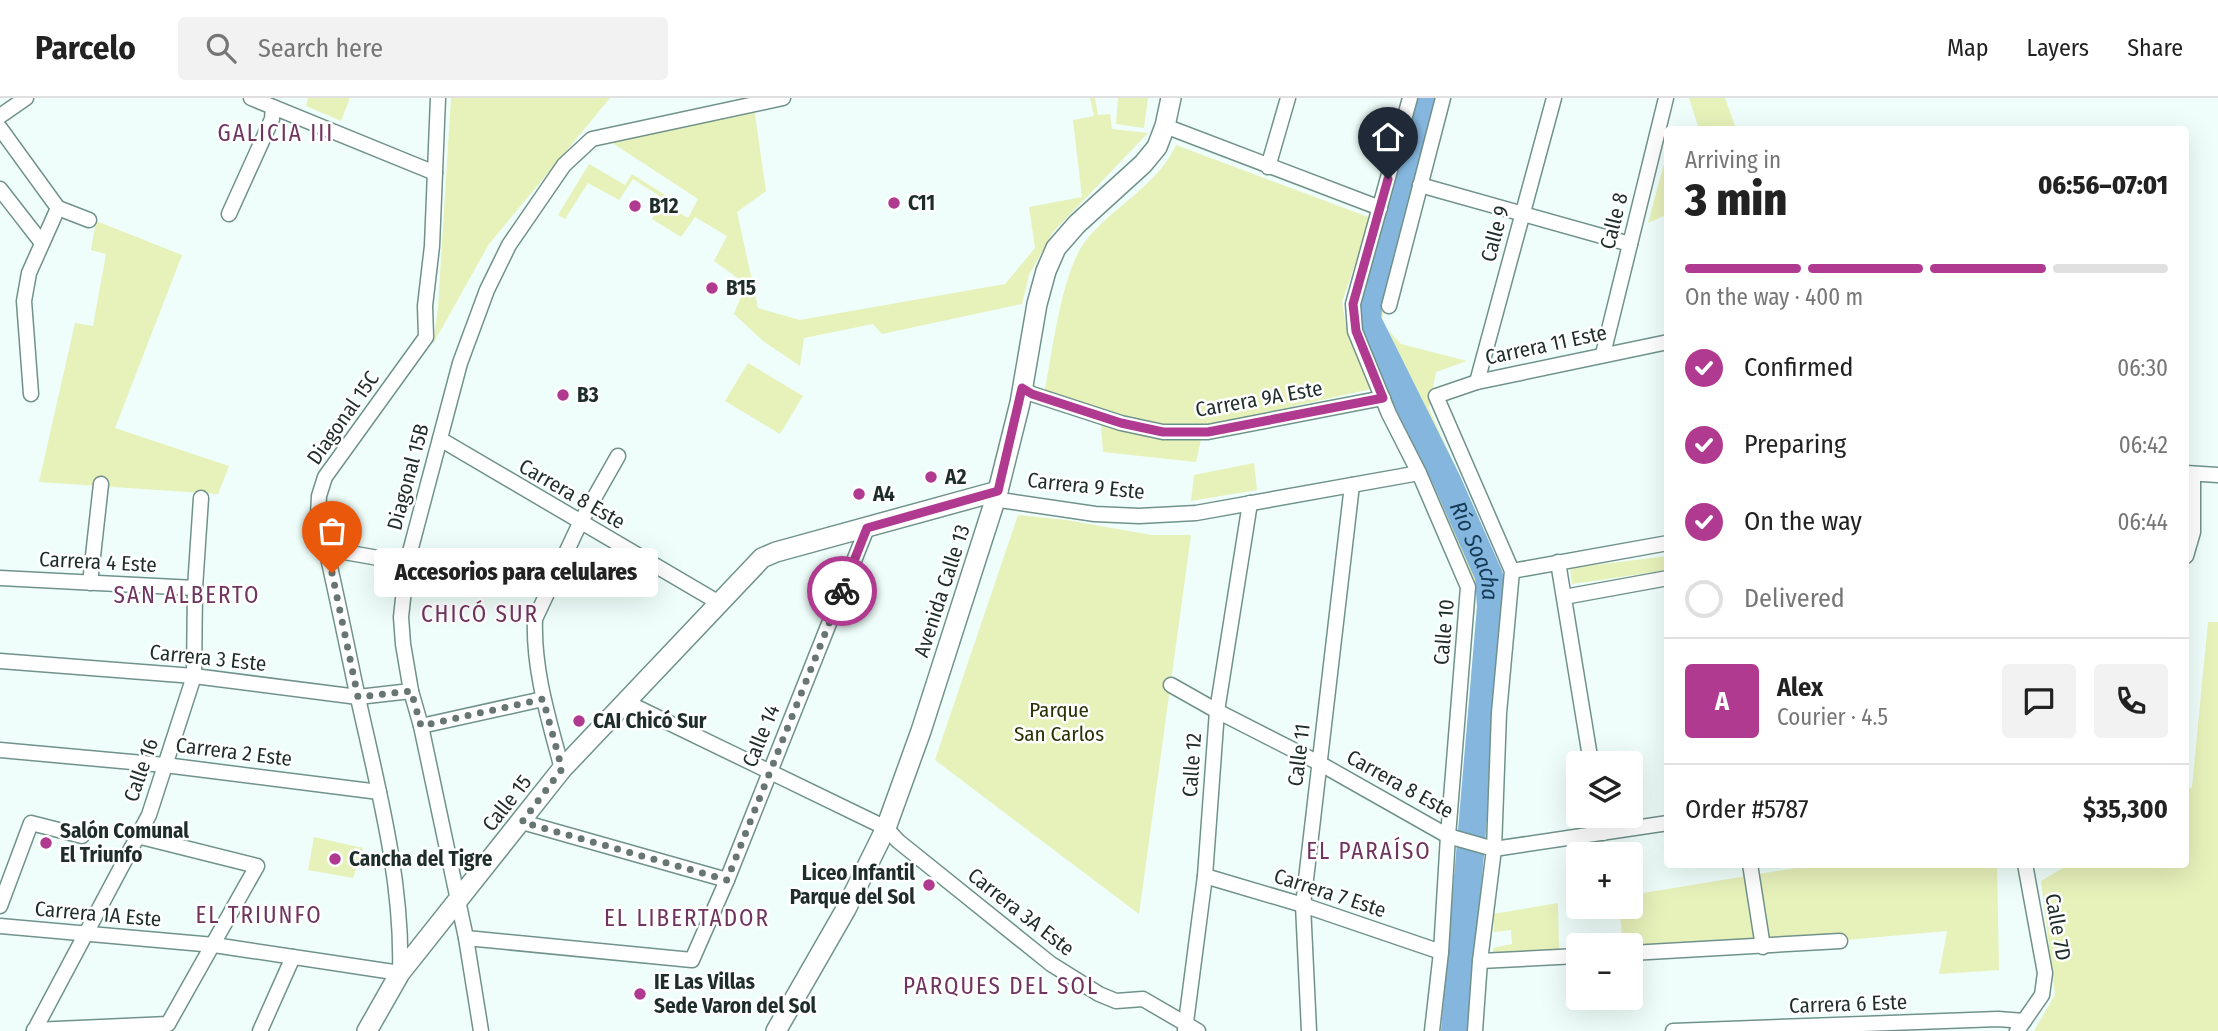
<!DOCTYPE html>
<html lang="en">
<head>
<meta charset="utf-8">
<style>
  body { margin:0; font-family:"Fira Sans Condensed",sans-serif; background:#f2f2f2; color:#222; height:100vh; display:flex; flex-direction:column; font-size:26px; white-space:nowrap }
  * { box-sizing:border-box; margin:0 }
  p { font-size:23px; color:#767676 }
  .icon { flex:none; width:38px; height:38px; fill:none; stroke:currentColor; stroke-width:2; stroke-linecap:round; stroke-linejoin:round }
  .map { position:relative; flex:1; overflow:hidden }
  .panel { position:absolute; left:1664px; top:28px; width:525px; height:742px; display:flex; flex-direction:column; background:#fff; border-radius:7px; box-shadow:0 7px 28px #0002 }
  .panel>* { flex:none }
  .controls { position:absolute; left:1566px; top:653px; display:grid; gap:14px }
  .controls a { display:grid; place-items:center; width:77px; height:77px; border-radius:7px; background:#fff; box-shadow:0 7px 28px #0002; font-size:35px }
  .pin { position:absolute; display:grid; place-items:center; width:60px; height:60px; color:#fff; margin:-72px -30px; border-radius:50% 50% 50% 0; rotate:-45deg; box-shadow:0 0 7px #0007 }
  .pin .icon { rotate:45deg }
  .courier { position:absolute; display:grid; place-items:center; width:70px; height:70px; margin:-35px; border:5px solid #b13a91; border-radius:50%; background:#fff; color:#222; box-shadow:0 2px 9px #0007 }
  .bubble { position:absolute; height:49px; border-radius:7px; background:#fff; box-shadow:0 7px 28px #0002; font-size:23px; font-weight:800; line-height:49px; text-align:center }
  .headline em { font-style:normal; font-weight:800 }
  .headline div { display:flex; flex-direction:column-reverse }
  .headline { display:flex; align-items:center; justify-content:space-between; height:119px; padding:0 21px }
  h1 { font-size:46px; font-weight:800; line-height:52px }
  .bar { display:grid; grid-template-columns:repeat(4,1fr); gap:10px 7px; align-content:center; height:84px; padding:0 21px }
  .bar i { height:9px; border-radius:5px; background:#e0e0e0 }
  .bar .on { background:#b13a91 }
  .bar p { grid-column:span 4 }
  .line { display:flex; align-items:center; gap:18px; padding:0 21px; border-top:2px solid #e0e0e0 }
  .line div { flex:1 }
  .round { display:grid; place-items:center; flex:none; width:74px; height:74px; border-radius:7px; background:#f2f2f2 }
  ol { padding:0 21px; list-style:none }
  li { display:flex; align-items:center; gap:21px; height:77px }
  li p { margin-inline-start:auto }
  li .icon { padding:7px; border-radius:50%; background:#b13a91; color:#fff; stroke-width:4 }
  li:last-child { color:#767676 }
  li i { width:38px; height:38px; border:4px solid #e0e0e0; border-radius:50% }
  header { display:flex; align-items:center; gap:42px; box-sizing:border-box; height:98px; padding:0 35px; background:#fff; border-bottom:2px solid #e0e0e0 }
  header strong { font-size:33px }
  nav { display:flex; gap:38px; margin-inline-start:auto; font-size:24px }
  .search { width:490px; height:63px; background:#f2f2f2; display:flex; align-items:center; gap:18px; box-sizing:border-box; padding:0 24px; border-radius:7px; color:#767676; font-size:26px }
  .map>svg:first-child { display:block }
  .green { fill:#e7f1ba }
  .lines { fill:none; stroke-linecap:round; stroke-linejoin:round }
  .river { stroke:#85b6de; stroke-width:28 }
  .street-casing { stroke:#70928b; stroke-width:17 }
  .secondary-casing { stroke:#70928b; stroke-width:22 }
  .street { stroke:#fff; stroke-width:14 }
  .secondary { stroke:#fff; stroke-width:19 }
  .done { stroke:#687673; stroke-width:7; stroke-dasharray:0 12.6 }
  .route { stroke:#b13a91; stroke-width:9 }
  .poi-dot { fill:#b13a91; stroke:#fff; stroke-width:2.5 }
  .labels { text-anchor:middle; stroke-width:5; stroke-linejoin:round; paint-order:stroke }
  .poi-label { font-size:21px; font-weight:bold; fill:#1f2d2a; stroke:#fff; text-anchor:start }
  .street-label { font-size:21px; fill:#1f2d2a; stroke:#fff }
  .park-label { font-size:21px; fill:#2c3103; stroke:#fff }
  .neighbourhood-label { font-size:23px; letter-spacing:2px; fill:#70355e; stroke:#fff }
  .water-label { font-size:23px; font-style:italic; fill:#143a56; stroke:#fff }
</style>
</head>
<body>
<header>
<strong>Parcelo</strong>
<div class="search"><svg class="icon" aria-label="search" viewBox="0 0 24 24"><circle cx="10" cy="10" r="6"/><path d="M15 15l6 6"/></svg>Search here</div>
<nav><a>Map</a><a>Layers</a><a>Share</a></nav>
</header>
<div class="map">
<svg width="2218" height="933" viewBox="0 0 2218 933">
  <rect width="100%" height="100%" fill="#effefa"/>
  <g class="green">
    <path d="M 308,0 L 350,0 L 341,23 L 306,8 Z"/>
    <path d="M 451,0 L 610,0 L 489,146 L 433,246 L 438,210 Z"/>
    <path d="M 1090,0 L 1095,0 L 1098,17 L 1110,16 L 1112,31 L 1148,35 L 1053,134 L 1029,177 L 1022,206 L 882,236 L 873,226 L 804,240 L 800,268 L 763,243 L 734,216 L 746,186 L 714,163 L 727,138 L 695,119 L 681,139 L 652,121 L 664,101 L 633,81 L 619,102 L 588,85 L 565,121 L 558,117 L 589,66 L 625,87 L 632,76 L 670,100 L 666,107 L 688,120 L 698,101 L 608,42 L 754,10 L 766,93 L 737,114 L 758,210 L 800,222 L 1005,186 L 1035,150 L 1029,109 L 1082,99 L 1073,22 L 1094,18 Z"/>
    <path d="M 1118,0 L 1148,0 L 1144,30 L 1116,26 Z"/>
    <path d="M 1418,0 L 1440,0 L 1381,225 L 1401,246 L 1467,263 L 1436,274 L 1429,310 L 1503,477 L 1466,933 L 1443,933 L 1478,493 L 1367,235 L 1363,208 Z"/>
    <path d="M 1689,0 L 1725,0 L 1736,31 L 1699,31 Z"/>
    <path d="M 1176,47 L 1371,120 L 1342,204 L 1346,229 L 1371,291 L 1204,328 L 1196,364 L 1103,354 L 1100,314 L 1044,296 C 1053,253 1061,173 1087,141 C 1115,107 1157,88 1176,47 Z"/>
    <path d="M 1668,51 L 1668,116 L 1648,125 Z"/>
    <path d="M 96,123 L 182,157 L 115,330 L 229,368 L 218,396 L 39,384 L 75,225 L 93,228 L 106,156 L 91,152 Z"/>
    <path d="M 748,265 L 803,298 L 780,336 L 725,303 Z"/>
    <path d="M 1254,365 L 1257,392 L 1191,403 L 1194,377 Z"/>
    <path d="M 1018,417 L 1066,422 L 1152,437 L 1191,437 L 1139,816 L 935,662 Z"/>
    <path d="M 1668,458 L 1668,472 L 1572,486 L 1570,470 Z"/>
    <path d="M 2208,524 L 2218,524 L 2218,933 L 2034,933 L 2055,897 L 2041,783 L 2068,767 L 2186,766 L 2186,693 L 2192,689 Z"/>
    <path d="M 314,739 L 363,750 L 353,780 L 308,772 Z"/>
    <path d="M 1814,767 L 1997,767 L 1999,872 L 1939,876 L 1947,833 L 1677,857 L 1631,852 L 1631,847 L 1623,847 L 1619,809 L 1631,808 L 1631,797 Z"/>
    <path d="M 1558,805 L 1559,853 L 1493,859 L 1493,850 L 1512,846 L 1511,832 L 1494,834 L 1493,816 Z"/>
  </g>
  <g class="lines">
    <path class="river" id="s1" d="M 1424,0 L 1368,209 L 1367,222 L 1447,383 L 1489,478 L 1491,509 L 1455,933"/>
    <defs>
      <g id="street">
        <path d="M 251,0 L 435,75"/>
        <path d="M 1410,0 L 1353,206 L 1355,233 L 1389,316 L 1419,375 L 1468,489 L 1448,738 L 1441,854 L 1432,933"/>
        <path d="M 0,18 L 26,0"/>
        <path d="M 1165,28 L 1380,110"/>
        <path d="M 0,30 L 58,110"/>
        <path d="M 1268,69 L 1288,0"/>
        <path d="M 1420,87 L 1630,146"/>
        <path d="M 0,91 L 42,145"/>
        <path d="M 58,110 L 89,122"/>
        <path d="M 229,116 L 272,21 L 273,9"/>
        <path d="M 1389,208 L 1443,0"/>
        <path d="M 1603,256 L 1666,0"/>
        <path d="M 1477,284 L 1554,0"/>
        <path d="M 1022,290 L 1032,296 L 1121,325 L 1163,334 L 1208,334 L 1383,300"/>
        <path d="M 31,296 L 24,203 L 29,175 L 58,110"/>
        <path d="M 440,341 L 721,506"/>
        <path d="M 2186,375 L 2218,377"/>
        <path d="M 998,393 L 1000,402 L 1095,416 L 1139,418 L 1196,415 L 1419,375"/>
        <path d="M 327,451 L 407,465"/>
        <path d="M 2186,458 L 2193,434 L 2193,376"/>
        <path d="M 1558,464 L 1591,665"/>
        <path d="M 1512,473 L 1668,445"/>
        <path d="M 0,480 L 195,490"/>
        <path d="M 90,485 L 101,386"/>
        <path d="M 1564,499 L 1668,480"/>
        <path d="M 0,563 L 194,578 L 358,599 L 411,593"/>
        <path d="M 1171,587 L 1217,613 L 1319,665 L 1448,738 L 1494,751 L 1668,725"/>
        <path d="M 626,604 L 886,730 L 898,743 L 1051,866 L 1099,896 L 1116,903 L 1143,901 L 1198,933"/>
        <path d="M 421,628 L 543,601"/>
        <path d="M 0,652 L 165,667 L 379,694"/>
        <path d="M 562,671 C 549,622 533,572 535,521 L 580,425 L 618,358"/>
        <path d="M 1600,718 L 1603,735"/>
        <path d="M 522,724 L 727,782"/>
        <path d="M 1750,766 L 1763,849"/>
        <path d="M 1205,778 L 1303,807 L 1441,854"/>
        <path d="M 0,808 L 31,725 L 82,738"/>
        <path d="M 0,828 L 214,847 L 400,875 C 403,783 378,690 358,600 C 345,539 333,478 318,417 L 319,398 L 325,379 L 426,239 L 425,208 L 432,148 L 438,0"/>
        <path d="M 466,840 L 692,862 L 727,782 L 867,430"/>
        <path d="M 1631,855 L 1840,843"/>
        <path d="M 1480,863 L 1578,858"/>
        <path d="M 34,932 L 168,926 L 257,768 L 137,738"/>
        <path d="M 1185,932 L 1205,778 L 1217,613 L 1250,405"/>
        <path d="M 34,933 L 149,717 L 194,578 L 195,490 L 201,400"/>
        <path d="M 260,933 L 293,859"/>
        <path d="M 481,933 L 466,840 L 421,628 L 411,593 L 403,546 L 401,519 L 407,465 L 460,265 L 487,192 L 509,147 L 564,67 L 592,41 L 783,0"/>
        <path d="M 1309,933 L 1303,807 L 1352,387"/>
        <path d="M 1475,933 L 1480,863 L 1494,751 L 1499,615 L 1512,473 L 1436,298 L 1477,284 L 1668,244"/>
        <path d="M 1673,933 L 1998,921 L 2024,923"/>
        <path d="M 2017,933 L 2042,897 L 2045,875 L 2025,766"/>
      </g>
      <g id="secondary">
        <path d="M 367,933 L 400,875 L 562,671 L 762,460 L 776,454 L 998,393"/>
        <path d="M 776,933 L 846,811 L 886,730 L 921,633 L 998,393 L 1020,305 L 1037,206 L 1046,173 L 1056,150 L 1077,126 L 1143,66 L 1157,49 L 1165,28 L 1171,0"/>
      </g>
    </defs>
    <use href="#street" class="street-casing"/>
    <use href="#secondary" class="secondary-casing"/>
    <use href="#street" class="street"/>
    <use href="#secondary" class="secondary"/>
  </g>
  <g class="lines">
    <path class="done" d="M 332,475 L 358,599 L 411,593 L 421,628 L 543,601 L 562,671 L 522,724 L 727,782 L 842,493"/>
    <path class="route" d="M 842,493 L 867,430 L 998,393 L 1022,290 L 1032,296 L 1121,325 L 1163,334 L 1208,334 L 1383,300 L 1356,233 L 1353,206 L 1388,81"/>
  </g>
  <g class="poi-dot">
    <circle cx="894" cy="105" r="7"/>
    <circle cx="635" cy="108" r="7"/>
    <circle cx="712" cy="190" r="7"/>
    <circle cx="563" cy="297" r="7"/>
    <circle cx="931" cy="379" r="7"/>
    <circle cx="859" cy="396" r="7"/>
    <circle cx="579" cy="623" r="7"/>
    <circle cx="46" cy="745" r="7"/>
    <circle cx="335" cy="761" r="7"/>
    <circle cx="929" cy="787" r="7"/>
    <circle cx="640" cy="896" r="7"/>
  </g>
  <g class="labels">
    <g class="poi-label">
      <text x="908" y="112">C11</text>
      <text x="649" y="115">B12</text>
      <text x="726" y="197">B15</text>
      <text x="577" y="304">B3</text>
      <text x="945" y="386">A2</text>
      <text x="873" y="403">A4</text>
      <text x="593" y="630">CAI Chicó Sur</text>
      <text x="60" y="740">Salón Comunal<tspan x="60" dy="24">El Triunfo</tspan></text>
      <text x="349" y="768">Cancha del Tigre</text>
      <text x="915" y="782" text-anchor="end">Liceo Infantil<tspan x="915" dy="24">Parque del Sol</tspan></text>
      <text x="654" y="891">IE Las Villas<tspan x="654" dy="24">Sede Varon del Sol</tspan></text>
    </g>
    <g class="street-label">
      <text transform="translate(1614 123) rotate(-76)" y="7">Calle 8</text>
      <text transform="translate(1495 136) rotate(-75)" y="7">Calle 9</text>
      <text transform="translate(1546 247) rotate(-12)" y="7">Carrera 11 Este</text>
      <text transform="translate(1259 301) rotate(-10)" y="7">Carrera 9A Este</text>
      <text transform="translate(343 320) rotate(-55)" y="7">Diagonal 15C</text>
      <text transform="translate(408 379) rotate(-75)" y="7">Diagonal 15B</text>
      <text transform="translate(1086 388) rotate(6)" y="7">Carrera 9 Este</text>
      <text transform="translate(572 396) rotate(30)" y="7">Carrera 8 Este</text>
      <text transform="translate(98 464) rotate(3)" y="7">Carrera 4 Este</text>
      <text transform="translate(942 493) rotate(-72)" y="7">Avenida Calle 13</text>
      <text transform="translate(1444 534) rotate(-85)" y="7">Calle 10</text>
      <text transform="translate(208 560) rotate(6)" y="7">Carrera 3 Este</text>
      <text transform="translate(761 638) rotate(-68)" y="7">Calle 14</text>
      <text transform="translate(234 654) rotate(7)" y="7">Carrera 2 Este</text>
      <text transform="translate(1299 657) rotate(-83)" y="7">Calle 11</text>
      <text transform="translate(1192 667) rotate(-86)" y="7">Calle 12</text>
      <text transform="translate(141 672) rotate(-71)" y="7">Calle 16</text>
      <text transform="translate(1400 686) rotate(29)" y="7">Carrera 8 Este</text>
      <text transform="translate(507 705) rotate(-52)" y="7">Calle 15</text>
      <text transform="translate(1330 795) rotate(18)" y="7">Carrera 7 Este</text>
      <text transform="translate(1021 814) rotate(38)" y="7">Carrera 3A Este</text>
      <text transform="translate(98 816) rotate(5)" y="7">Carrera 1A Este</text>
      <text transform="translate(2058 829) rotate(80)" y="7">Calle 7D</text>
      <text transform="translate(1848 906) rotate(-2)" y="7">Carrera 6 Este</text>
    </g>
    <g class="park-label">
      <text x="1059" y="619">Parque<tspan x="1059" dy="24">San Carlos</tspan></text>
    </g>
    <g class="neighbourhood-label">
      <text x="276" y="43">GALICIA III</text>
      <text x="187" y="505">SAN ALBERTO</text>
      <text x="480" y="524">CHICÓ SUR</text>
      <text x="1369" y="761">EL PARAÍSO</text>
      <text x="259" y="825">EL TRIUNFO</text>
      <text x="687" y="828">EL LIBERTADOR</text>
      <text x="1001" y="896">PARQUES DEL SOL</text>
    </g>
    <g class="water-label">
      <text dy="8" stroke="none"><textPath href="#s1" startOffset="485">Río Soacha</textPath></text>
    </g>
  </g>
</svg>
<div class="controls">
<a><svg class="icon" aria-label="layers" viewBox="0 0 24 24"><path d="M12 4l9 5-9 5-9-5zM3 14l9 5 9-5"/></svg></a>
<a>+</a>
<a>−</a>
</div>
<div class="pin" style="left:332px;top:475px;background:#ea580c"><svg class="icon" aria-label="bag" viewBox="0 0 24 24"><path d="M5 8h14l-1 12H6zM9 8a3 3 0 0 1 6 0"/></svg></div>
<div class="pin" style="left:1388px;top:81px;background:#1f2937"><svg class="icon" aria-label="home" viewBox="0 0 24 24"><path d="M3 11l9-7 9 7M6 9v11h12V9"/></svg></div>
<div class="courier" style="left:842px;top:493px"><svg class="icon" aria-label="bike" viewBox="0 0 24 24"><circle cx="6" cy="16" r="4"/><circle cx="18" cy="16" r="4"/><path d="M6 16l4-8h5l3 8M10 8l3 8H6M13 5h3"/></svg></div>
<div class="bubble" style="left:374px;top:450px;width:284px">Accesorios para celulares</div>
<section class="panel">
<div class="headline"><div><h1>3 min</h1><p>Arriving in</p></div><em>06:56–07:01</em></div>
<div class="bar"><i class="on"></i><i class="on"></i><i class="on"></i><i></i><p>On the way · 400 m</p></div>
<ol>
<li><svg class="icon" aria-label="check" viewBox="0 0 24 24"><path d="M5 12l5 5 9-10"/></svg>Confirmed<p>06:30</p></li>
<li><svg class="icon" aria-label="check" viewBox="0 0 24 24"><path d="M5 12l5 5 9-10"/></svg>Preparing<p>06:42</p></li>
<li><svg class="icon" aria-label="check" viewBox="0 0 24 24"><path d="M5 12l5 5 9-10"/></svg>On the way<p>06:44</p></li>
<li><i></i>Delivered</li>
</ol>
<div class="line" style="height:126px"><b class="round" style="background:#b13a91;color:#fff">A</b><div><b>Alex</b><p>Courier · 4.5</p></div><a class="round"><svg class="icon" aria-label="chat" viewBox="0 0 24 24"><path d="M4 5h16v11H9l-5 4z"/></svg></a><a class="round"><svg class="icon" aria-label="phone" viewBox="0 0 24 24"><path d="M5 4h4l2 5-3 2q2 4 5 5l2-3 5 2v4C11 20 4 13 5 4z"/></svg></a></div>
<div class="line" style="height:91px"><div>Order #5787</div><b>$35,300</b></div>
</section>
</div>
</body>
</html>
